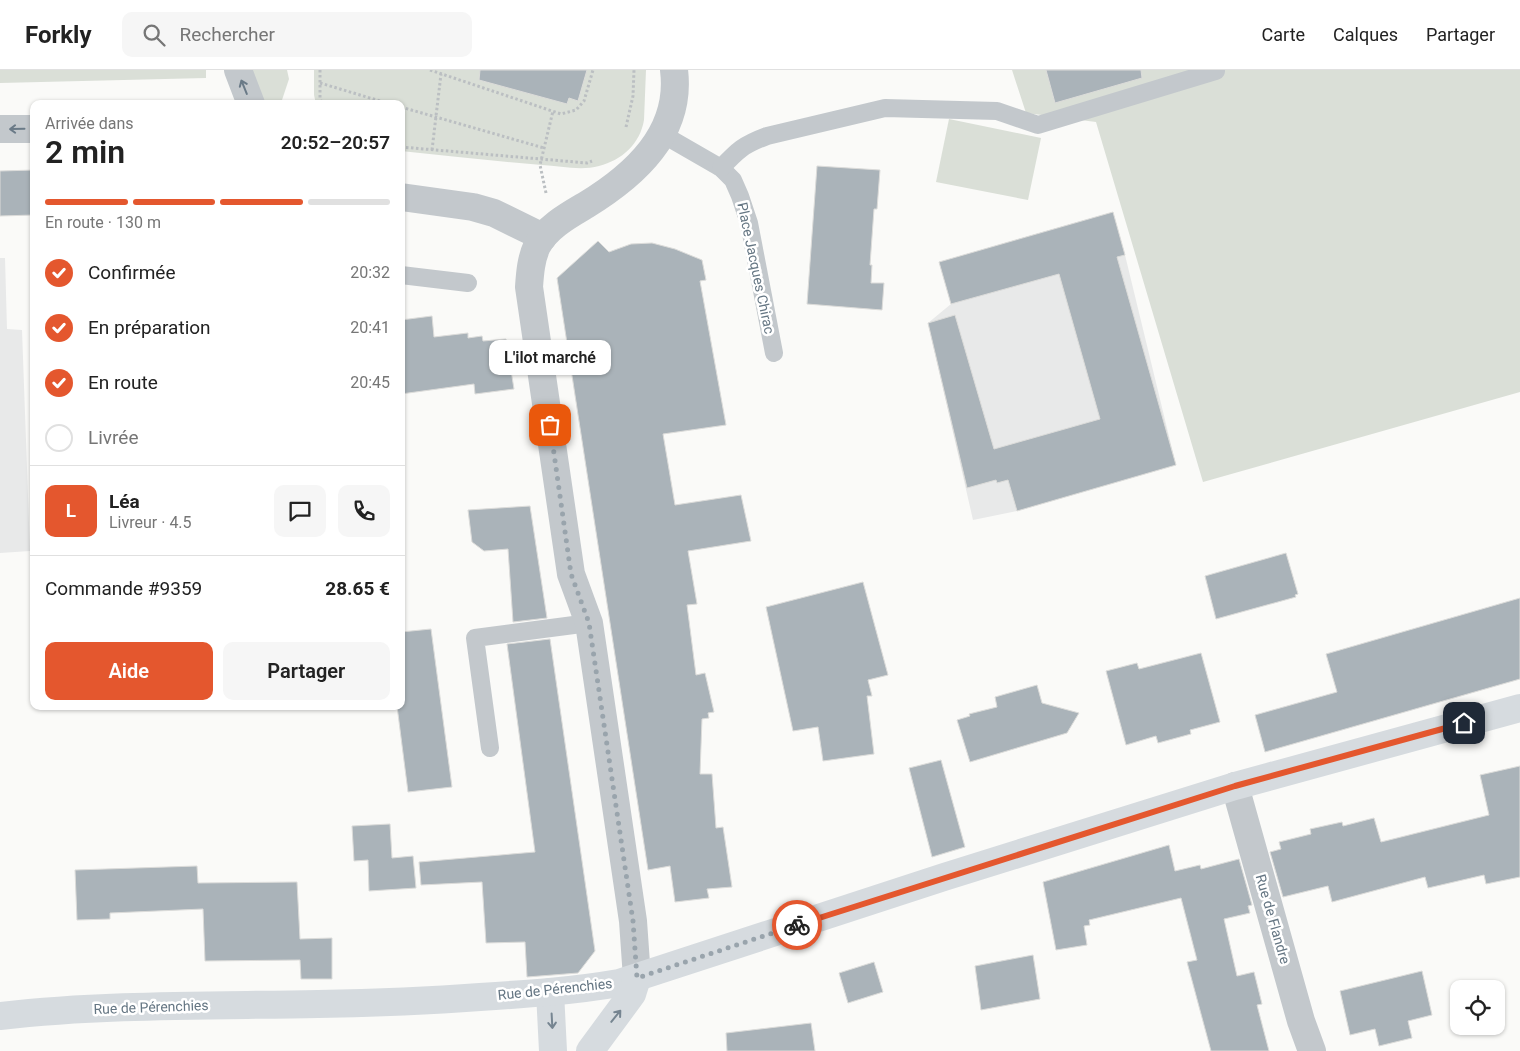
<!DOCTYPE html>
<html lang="fr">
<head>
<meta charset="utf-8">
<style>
  body { margin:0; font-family:Roboto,sans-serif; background:#f6f6f6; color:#222; height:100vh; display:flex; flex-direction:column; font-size:19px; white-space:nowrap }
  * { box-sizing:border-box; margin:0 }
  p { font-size:16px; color:#767676 }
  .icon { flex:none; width:28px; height:28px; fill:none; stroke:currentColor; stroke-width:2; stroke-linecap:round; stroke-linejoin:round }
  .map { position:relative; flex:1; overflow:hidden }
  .drawer { position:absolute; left:30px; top:30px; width:375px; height:610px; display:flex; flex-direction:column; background:#fff; border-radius:10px; box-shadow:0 1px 4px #0004 }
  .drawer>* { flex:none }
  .buttons { position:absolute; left:1450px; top:910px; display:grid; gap:10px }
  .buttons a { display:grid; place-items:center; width:55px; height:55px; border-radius:10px; background:#fff; box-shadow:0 1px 4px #0004; font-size:25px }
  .pin { position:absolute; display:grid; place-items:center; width:42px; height:42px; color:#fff; margin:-21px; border-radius:10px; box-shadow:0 2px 8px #0006 }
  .courier { position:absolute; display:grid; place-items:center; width:50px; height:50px; margin:-25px; border:4px solid #e4572e; border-radius:50%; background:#fff; color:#222; box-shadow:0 1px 6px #0007 }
  .bubble { position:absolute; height:35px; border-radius:10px; background:#fff; box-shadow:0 1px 4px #0004; font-size:16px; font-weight:600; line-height:35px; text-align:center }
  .summary em { font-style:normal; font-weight:600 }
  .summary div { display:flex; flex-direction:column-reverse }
  .summary { display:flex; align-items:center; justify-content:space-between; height:85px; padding:0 15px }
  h1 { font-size:32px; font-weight:600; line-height:38px }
  .bar { display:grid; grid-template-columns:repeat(4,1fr); gap:8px 5px; align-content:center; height:60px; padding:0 15px }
  .bar i { height:6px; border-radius:4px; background:#e0e0e0 }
  .bar .on { background:#e4572e }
  .bar p { grid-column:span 4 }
  .line { display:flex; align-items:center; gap:12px; padding:0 15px; border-top:1px solid #e0e0e0 }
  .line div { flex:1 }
  .round { display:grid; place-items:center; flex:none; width:52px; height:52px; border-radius:10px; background:#f6f6f6 }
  ol { padding:0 15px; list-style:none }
  li { display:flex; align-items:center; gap:15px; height:55px }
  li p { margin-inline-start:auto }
  li .icon { padding:5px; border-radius:50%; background:#e4572e; color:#fff; stroke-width:4 }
  li:last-child { color:#767676 }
  li i { width:28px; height:28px; border:2px solid #e0e0e0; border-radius:50% }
  .button { display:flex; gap:10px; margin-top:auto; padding:10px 15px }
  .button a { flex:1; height:58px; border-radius:10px; background:#e4572e; color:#fff; font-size:20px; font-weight:600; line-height:58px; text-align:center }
  .button a+a { background:#f6f6f6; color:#222 }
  header { display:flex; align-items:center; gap:30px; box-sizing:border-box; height:70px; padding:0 25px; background:#fff; border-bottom:1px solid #e0e0e0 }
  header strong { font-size:24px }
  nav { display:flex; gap:28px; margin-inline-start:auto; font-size:18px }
  .search { width:350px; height:45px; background:#f6f6f6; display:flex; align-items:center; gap:12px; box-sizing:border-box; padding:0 18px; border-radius:10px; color:#767676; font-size:19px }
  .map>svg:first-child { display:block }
  .built { fill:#e8e9e9 }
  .green { fill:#dadfd7 }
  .building { fill:#aab3b9; stroke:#dcdcda }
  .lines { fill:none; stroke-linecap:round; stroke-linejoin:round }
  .path { stroke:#bbbfc2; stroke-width:3; stroke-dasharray:2.5 2.5; stroke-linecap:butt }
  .service { stroke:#c3c8cc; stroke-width:18 }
  .minor { stroke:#c3c8cc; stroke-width:28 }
  .tertiary { stroke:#c3c8cc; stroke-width:28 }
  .secondary { stroke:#d6dbdf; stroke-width:28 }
  .oneway { stroke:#6a7a87 }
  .oneway2 { stroke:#768591 }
  .done { stroke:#99a4ac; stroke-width:5; stroke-dasharray:0 9 }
  .route { stroke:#e4572e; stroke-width:6 }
  .labels { text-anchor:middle; stroke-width:5; stroke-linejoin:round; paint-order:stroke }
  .street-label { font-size:14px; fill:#657683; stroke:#fff }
</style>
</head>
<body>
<header>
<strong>Forkly</strong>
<div class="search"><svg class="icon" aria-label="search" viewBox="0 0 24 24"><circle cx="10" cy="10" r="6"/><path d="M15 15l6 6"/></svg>Rechercher</div>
<nav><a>Carte</a><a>Calques</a><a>Partager</a></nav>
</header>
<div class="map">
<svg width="1520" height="981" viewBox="0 0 1520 981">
  <rect width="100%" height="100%" fill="#fafaf8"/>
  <g class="built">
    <path d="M 1113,142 L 1125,185 L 1176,395 L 1017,441 L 973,450 L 928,253 L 951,234 L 939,192 Z"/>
    <path d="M 0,188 L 5,188 L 7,259 L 22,260 L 30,481 L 0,483 Z"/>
  </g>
  <g class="green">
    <path d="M 0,0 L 206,0 L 206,8 L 0,13 Z"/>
    <path d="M 247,0 L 287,0 L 289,9 L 282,30 L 274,34 L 263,34 Z"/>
    <path d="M 314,0 L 646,0 L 644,50 C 640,74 622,90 599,96 C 581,101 560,96 542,95 C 495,91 448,86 401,81 L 401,34 L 316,34 L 314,25 Z"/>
    <path d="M 1012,0 L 1520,0 L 1520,322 L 1203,412 L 1096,52 L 1026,43 Z"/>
    <path d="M 949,49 L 1041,68 L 1028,130 L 936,112 Z"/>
  </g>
  <g class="building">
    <path d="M 480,0 L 587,0 L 578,31 L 569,28 L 567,34 L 479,10 Z"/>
    <path d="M 1046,0 L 1141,0 L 1142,8 L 1055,33 Z"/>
    <path d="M 817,96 L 880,100 L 877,139 L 874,139 L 870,195 L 872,195 L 871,213 L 884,213 L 882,240 L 807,234 Z"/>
    <path d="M 34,100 L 34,145 L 0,146 L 0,101 Z"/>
    <path d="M 1113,142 L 1125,185 L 1117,187 L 1176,395 L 1017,441 L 1008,410 L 997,413 L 996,410 L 967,418 L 928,253 L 955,245 L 994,379 L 1100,349 L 1059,204 L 951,234 L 939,192 Z"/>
    <path d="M 598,171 L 609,182 L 631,174 L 652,173 L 675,179 L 702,190 L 706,210 L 700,211 L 726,355 L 663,364 L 675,435 L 741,425 L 751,471 L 688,481 L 697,534 L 687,535 L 696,605 L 705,603 L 714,642 L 708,643 L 709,648 L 702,649 L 700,704 L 712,704 L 716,758 L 723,757 L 732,817 L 707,819 L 709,828 L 675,832 L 670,796 L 648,800 L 557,208 Z"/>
    <path d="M 432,246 L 434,267 L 468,263 L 468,268 L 482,266 L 483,271 L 506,269 L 514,319 L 475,324 L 474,314 L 401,324 L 401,250 Z"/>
    <path d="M 530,436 L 547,548 L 513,552 L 508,479 L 484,481 L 472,472 L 468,440 Z"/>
    <path d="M 1286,483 L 1298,524 L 1295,525 L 1296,527 L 1216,549 L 1205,506 Z"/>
    <path d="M 863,512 L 888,605 L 868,610 L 872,626 L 867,626 L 874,684 L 823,691 L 818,657 L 793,661 L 766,537 Z"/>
    <path d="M 1520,528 L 1520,609 L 1265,682 L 1255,645 L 1337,622 L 1326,584 Z"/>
    <path d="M 431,559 L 452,717 L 408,722 L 397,636 L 401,636 L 401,562 Z"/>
    <path d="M 550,569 L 595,881 L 578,903 L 527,907 L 525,872 L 486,873 L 482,812 L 421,815 L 419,792 L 535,782 L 507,574 Z"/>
    <path d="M 1201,583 L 1220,652 L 1190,660 L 1191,664 L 1158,673 L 1156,666 L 1126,675 L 1106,601 L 1137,593 L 1139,599 Z"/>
    <path d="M 1037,615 L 1042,633 L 1079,643 L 1067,663 L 970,692 L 957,650 L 970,646 L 969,644 L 997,637 L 995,627 Z"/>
    <path d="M 941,690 L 965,777 L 932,787 L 909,698 Z"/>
    <path d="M 1520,696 L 1520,807 L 1486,814 L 1484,805 L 1428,818 L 1425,807 L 1332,832 L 1328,816 L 1283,827 L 1270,782 L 1281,779 L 1279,772 L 1311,764 L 1310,759 L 1342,752 L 1343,756 L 1374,748 L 1381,772 L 1489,745 L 1480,705 Z"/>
    <path d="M 390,754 L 392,788 L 413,786 L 416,818 L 369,821 L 368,790 L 354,791 L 352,756 Z"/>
    <path d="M 1169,775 L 1175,801 L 1200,795 L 1201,799 L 1239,789 L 1252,835 L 1248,836 L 1250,843 L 1224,849 L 1237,906 L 1254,902 L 1262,934 L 1257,935 L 1269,981 L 1211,981 L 1187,892 L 1197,890 L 1181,828 L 1089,850 L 1090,855 L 1084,856 L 1087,875 L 1056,880 L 1043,812 Z"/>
    <path d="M 197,796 L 198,813 L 297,812 L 300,869 L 332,868 L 332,909 L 301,909 L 300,890 L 205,891 L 203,839 L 110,843 L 110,849 L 77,850 L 75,800 Z"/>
    <path d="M 1033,885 L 1040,929 L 981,940 L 975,896 Z"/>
    <path d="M 874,892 L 883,922 L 848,933 L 839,903 Z"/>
    <path d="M 1422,901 L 1432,945 L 1408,951 L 1412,968 L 1379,976 L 1375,959 L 1350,965 L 1340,921 Z"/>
    <path d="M 811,953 L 815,981 L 727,981 L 726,963 Z"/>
  </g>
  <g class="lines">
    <g class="path">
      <path d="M 320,0 L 320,28 L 322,34"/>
      <path d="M 430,0 L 561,44 L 576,40 L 584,31 L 593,0"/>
      <path d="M 320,13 L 390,34"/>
      <path d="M 401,37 L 544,78"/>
      <path d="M 626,57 L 633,26 L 634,0"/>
      <path d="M 401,77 L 587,93 L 592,91"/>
      <path d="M 432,80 L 441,4"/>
      <path d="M 546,123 L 540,95 L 553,41"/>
    </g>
    <g class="service">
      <path d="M 662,64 L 721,98 L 733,110 L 740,126 L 749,153 L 774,283"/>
      <path d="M 721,98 C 738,80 743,75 767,66 L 885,38 L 997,41 L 1038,55 L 1216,1"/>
      <path d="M 401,205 L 468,213"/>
      <path d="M 490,678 L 475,568 L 589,553"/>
    </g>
    <g class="minor">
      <path d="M 238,0 L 251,34"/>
      <path d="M 0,59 L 34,59"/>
      <path d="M 401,127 L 473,137 L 494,143 L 543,167"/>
      <path d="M 1235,716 L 1301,951 L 1312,981"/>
    </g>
    <path class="tertiary" d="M 637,908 L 633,851 L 589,553 L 571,504 L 529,217 C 530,203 531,189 537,176 C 547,157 569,145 586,135 C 635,105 682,63 674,0"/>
    <g class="secondary">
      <path d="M 550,922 L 553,981"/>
      <path d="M 0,946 C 105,934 212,936 318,934 C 372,933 426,931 480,927 C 527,924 573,921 619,913 L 944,807 L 1235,716 L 1520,638"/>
      <path d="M 590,981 L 632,924 L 637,908"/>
    </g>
  </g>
  <defs><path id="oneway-shaft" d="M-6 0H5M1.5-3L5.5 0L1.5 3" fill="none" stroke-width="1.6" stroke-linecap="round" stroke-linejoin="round" transform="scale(1.25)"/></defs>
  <g class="oneway">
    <use href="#oneway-shaft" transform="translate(244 17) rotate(-112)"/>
    <use href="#oneway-shaft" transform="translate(17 59) rotate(179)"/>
  </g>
  <g class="oneway2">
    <use href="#oneway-shaft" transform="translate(616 946) rotate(-51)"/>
    <use href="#oneway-shaft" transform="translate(552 951) rotate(87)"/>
  </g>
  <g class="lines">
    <path class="done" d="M 550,355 L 571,504 L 589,553 L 633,851 L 637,908 L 797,855"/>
    <path class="route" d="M 797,855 L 1235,716 L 1464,653"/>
  </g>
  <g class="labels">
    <g class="street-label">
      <text transform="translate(756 198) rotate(78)" y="5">Place Jacques Chirac</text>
      <text transform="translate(1273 849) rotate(74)" y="5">Rue de Flandre</text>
      <text transform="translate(555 919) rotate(-6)" y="5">Rue de Pérenchies</text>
      <text transform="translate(151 937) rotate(-2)" y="5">Rue de Pérenchies</text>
    </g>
  </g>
</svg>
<div class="buttons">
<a><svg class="icon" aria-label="locate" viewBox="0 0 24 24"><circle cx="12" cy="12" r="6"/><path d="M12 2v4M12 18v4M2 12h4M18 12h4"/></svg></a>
</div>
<div class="pin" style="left:550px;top:355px;background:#ea580c"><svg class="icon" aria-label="bag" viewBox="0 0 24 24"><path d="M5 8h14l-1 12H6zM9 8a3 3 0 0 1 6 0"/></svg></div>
<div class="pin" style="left:1464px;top:653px;background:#1f2937"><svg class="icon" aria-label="home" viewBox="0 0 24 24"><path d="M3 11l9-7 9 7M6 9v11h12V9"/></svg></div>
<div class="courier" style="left:797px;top:855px"><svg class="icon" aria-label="bike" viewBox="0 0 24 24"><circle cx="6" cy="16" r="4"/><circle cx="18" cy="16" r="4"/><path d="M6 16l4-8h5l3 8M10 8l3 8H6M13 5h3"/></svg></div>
<div class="bubble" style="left:489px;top:270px;width:122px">L'ilot marché</div>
<section class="drawer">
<div class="summary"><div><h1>2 min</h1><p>Arrivée dans</p></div><em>20:52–20:57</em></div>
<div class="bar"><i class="on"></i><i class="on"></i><i class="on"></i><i></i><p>En route · 130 m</p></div>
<ol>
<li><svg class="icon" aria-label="check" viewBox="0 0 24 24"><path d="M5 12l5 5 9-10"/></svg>Confirmée<p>20:32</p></li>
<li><svg class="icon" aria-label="check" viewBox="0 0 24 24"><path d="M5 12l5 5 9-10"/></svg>En préparation<p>20:41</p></li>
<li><svg class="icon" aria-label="check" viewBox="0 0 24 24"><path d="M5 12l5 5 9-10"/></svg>En route<p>20:45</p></li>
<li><i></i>Livrée</li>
</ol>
<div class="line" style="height:90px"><b class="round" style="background:#e4572e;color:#fff">L</b><div><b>Léa</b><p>Livreur · 4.5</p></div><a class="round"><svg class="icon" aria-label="chat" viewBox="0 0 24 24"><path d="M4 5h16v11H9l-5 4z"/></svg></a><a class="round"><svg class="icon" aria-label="phone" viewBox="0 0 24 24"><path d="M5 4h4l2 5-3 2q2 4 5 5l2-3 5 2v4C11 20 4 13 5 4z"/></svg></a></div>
<div class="line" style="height:65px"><div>Commande #9359</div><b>28.65 €</b></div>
<div class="button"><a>Aide</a><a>Partager</a></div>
</section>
</div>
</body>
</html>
